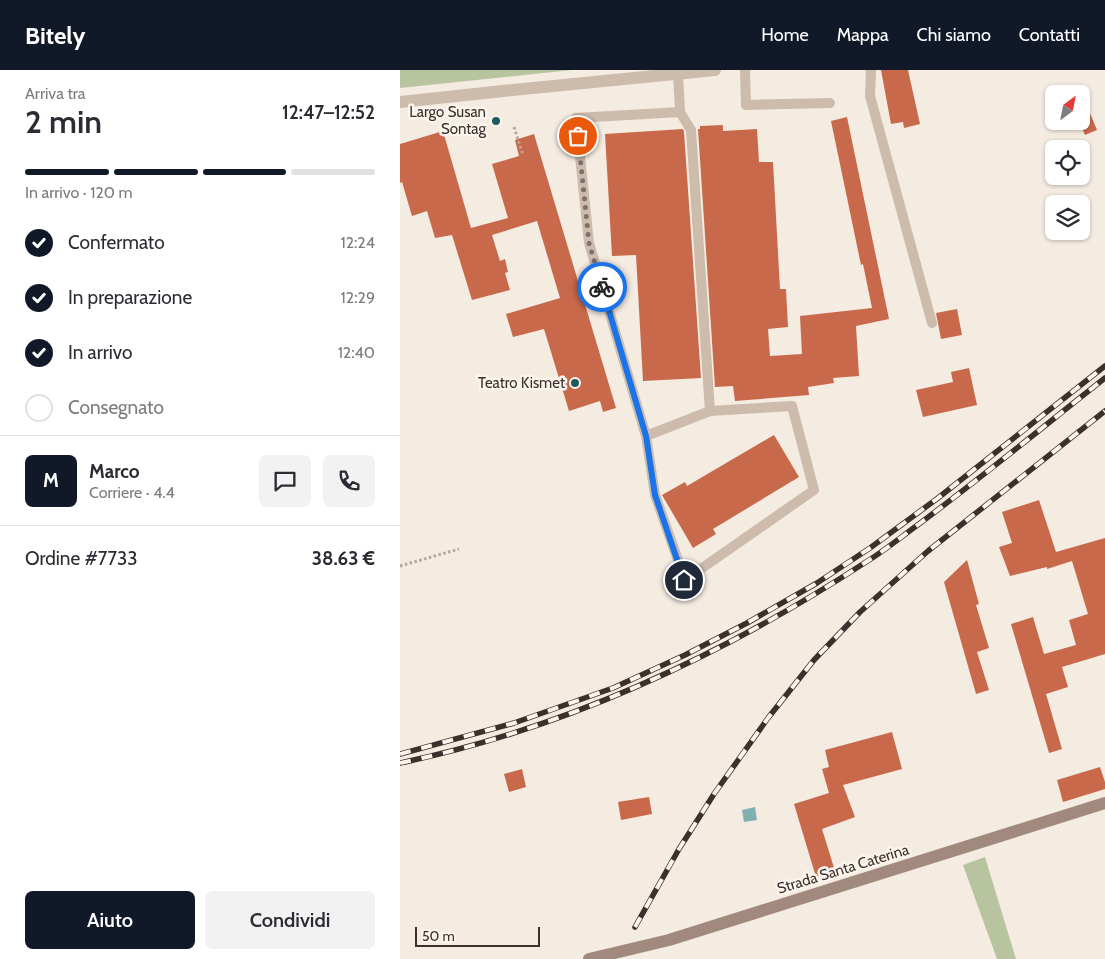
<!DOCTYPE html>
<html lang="it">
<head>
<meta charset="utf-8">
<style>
  body { margin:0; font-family:Cabin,sans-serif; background:#f2f2f3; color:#2b2b33; height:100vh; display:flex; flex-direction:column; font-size:19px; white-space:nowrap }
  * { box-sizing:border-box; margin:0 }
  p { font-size:16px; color:#7c7c81 }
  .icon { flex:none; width:28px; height:28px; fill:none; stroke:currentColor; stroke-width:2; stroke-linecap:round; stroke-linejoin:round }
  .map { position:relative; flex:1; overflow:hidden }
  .details { display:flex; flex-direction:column; background:#fff; width:400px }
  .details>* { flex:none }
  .needle { width:32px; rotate:32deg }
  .fabs { position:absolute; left:645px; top:15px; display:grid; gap:10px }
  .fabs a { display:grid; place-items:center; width:45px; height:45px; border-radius:8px; background:#fff; box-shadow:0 1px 4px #0004; font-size:25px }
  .scale { position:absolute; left:15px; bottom:12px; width:125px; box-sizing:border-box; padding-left:5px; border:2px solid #3b302b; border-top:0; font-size:14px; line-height:18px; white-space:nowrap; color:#3b302b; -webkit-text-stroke:4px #fbf5ee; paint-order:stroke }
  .pin { position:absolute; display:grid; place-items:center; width:42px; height:42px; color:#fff; margin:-21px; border:2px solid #fff; border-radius:50%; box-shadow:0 1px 5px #0007 }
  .courier { position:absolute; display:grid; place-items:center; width:50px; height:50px; margin:-25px; border:4px solid #1a73e8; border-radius:50%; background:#fff; color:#222; box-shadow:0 1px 6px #0007 }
  .summary em { font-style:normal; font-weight:600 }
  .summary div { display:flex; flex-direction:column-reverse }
  .summary { display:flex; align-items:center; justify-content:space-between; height:85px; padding:0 25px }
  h1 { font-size:32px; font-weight:600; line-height:38px }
  .bar { display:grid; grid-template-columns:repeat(4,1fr); gap:8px 5px; align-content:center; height:60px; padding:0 25px }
  .bar i { height:6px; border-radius:4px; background:#e1e1e2 }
  .bar .selected { background:#111827 }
  .bar p { grid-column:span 4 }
  .line { display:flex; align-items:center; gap:12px; padding:0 25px; border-top:1px solid #e1e1e2 }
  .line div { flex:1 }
  .round { display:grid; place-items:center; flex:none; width:52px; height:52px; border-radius:8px; background:#f2f2f3 }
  ol { padding:0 25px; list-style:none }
  li { display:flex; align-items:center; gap:15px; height:55px }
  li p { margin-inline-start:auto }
  li .icon { padding:5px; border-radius:50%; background:#111827; color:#fff; stroke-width:4 }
  li:last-child { color:#7c7c81 }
  li i { width:28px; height:28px; border:2px solid #e1e1e2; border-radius:50% }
  .action { display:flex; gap:10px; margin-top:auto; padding:10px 25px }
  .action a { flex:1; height:58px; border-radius:8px; background:#111827; color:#fff; font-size:20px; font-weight:600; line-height:58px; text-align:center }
  .action a+a { background:#f2f2f3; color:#2b2b33 }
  header { display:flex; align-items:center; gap:30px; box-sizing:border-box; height:70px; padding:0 25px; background:#111827; color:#fff }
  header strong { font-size:24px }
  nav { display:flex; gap:28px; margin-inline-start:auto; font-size:18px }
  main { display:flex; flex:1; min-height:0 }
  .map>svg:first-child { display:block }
  .green { fill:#b8c4a0 }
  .water { fill:#7fb0b2 }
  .building { fill:#c8694b }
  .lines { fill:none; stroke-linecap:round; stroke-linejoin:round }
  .path { stroke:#b9a596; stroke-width:3; stroke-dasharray:2.5 2.5; stroke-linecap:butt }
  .lane { stroke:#cdbbac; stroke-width:10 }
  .street { stroke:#cdbbac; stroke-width:12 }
  .secondary { stroke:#a18a7d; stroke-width:12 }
  .rail-casing { stroke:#3b302b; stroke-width:5.5 }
  .rail { stroke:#fbf5ee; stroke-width:4; stroke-dasharray:11; stroke-linecap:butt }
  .done { stroke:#7c716b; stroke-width:5; stroke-dasharray:0 9 }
  .route { stroke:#1a73e8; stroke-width:6 }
  .poi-dot { fill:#1f5a5e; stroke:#fbf5ee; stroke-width:2 }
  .labels { text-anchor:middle; stroke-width:5; stroke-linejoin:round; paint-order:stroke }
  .poi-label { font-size:15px; fill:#3b302b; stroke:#fbf5ee; text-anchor:end }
  .street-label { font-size:15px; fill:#3b302b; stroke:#fbf5ee }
</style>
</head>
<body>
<header>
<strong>Bitely</strong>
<nav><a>Home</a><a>Mappa</a><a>Chi siamo</a><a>Contatti</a></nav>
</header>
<main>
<section class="details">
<div class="summary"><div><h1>2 min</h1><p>Arriva tra</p></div><em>12:47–12:52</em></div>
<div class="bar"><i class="selected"></i><i class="selected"></i><i class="selected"></i><i></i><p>In arrivo · 120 m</p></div>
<ol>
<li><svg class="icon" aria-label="check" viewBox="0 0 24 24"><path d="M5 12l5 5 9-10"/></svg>Confermato<p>12:24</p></li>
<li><svg class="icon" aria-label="check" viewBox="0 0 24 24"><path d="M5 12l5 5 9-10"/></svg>In preparazione<p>12:29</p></li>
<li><svg class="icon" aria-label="check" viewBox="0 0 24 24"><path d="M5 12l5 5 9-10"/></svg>In arrivo<p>12:40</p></li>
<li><i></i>Consegnato</li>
</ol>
<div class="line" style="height:90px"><b class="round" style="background:#111827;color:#fff">M</b><div><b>Marco</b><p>Corriere · 4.4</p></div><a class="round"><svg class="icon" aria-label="chat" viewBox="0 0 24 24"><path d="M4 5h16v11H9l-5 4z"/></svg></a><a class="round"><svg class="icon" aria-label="phone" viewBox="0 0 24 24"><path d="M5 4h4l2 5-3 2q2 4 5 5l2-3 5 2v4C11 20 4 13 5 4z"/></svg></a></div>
<div class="line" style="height:65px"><div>Ordine #7733</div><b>38.63 €</b></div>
<div class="action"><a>Aiuto</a><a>Condividi</a></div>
</section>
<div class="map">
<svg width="705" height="889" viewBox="0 0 705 889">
  <rect width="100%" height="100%" fill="#f4ebe1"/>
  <g class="green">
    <path d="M 0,0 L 172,0 L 0,18 Z"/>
    <path d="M 585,787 L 616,889 L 597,889 L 563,795 Z"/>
  </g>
  <path class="water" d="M 355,737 L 357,750 L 344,752 L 342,740 Z"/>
  <g class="building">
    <path d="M 481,0 L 508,0 L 520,54 L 504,58 L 503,52 L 491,54 Z"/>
    <path d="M 682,24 L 697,60 L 685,65 L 681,56 Z"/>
    <path d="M 447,47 L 489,249 L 456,256 L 459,306 L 433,308 L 434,313 L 408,317 L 409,325 L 335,331 L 333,316 L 315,317 L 298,59 L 300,59 L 300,56 L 323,55 L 323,61 L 357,59 L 359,92 L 373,92 L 380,219 L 386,219 L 388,257 L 368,259 L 370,286 L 402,284 L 400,246 L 472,238 L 463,194 L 461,195 L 431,51 Z"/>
    <path d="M 283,59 L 284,62 L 301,308 L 243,311 L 236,185 L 212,186 L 205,64 Z"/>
    <path d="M 43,61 L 71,158 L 108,148 L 92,94 L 119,86 L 115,70 L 134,64 L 216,338 L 203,342 L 200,331 L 169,341 L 144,259 L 113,267 L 106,244 L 160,228 L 137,151 L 92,165 L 100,191 L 105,189 L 108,202 L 105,203 L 110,220 L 72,230 L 52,165 L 35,168 L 27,141 L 12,146 L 2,112 L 0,113 L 0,74 Z"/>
    <path d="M 557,239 L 562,265 L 541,269 L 536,243 Z"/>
    <path d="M 569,298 L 577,335 L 523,347 L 516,320 L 553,312 L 551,302 Z"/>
    <path d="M 374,365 L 399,407 L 313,459 L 316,464 L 293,478 L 262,425 L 285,412 L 287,416 Z"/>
    <path d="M 639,430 L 656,482 L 705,468 L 705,584 L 662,597 L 668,617 L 646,624 L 662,679 L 649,683 L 611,554 L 633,547 L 644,584 L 676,575 L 669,550 L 688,544 L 672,491 L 647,499 L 647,497 L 610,506 L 599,477 L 612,473 L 602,442 Z"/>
    <path d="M 567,490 L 579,534 L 576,535 L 589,578 L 577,582 L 589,620 L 576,624 L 544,512 Z"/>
    <path d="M 492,662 L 502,699 L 443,715 L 455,747 L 422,759 L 435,801 L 416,807 L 394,734 L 429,723 L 422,699 L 429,697 L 425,680 Z"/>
    <path d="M 700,697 L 705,712 L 705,719 L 663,732 L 657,710 Z"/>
    <path d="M 122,699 L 126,717 L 109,722 L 104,704 Z"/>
    <path d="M 249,727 L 252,744 L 221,750 L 218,732 Z"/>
  </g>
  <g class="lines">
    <g class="path">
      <path d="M 114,57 L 123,85"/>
      <path d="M 0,496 L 59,479"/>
    </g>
    <g class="lane">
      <path d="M 345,0 L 346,35 L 430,33"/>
      <path d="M 471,0 L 470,26 L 532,253"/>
      <path d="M 278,4 L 280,42 L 291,60 L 310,341"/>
      <path d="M 246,366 L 255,425 L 285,510 L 414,420 L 392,336 L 310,341 L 246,366 L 189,173 L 176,48 L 280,42"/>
    </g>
    <path class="street" d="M 0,32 L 103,21 L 315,0"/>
    <path class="secondary" d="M 189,889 L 269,870 L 705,733"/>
    <defs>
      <g id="rail">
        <path d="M 0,684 L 114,653 L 213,618 L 285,585 L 347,553 L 417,513 L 470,478 L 538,428 L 705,296"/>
        <path d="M 0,693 C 167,658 323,585 466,492 C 484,481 501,467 519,454 C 582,407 643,357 705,308"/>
        <path d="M 235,857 L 279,779 L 314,724 L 368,648 L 414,590 L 460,542 L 528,481 L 705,341"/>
      </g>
    </defs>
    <use href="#rail" class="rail-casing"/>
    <use href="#rail" class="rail"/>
  </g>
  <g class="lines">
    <path class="done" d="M 178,66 L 189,173 L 202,217"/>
    <path class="route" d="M 202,217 L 246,366 L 255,425 L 284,510"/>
  </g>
  <g class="poi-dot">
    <circle cx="96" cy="51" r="5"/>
    <circle cx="175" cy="313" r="5"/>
  </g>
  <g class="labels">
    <g class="poi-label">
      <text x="86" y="47">Largo Susan<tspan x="86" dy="17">Sontag</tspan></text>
      <text x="165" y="318">Teatro Kismet</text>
    </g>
    <g class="street-label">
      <text transform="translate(443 799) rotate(-17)" y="5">Strada Santa Caterina</text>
    </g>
  </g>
</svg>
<div class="fabs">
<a><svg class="needle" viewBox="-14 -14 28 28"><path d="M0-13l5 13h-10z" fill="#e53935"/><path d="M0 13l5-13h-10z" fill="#7c7c81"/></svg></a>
<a><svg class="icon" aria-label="locate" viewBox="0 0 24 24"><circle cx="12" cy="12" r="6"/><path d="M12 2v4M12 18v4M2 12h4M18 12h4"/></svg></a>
<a><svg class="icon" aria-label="layers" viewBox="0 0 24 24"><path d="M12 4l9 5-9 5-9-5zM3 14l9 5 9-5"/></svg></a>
</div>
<div class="scale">50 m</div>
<div class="pin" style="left:178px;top:66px;background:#ea580c"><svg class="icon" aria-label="bag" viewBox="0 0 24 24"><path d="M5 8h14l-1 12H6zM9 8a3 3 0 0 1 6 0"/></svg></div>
<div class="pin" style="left:284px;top:510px;background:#1f2937"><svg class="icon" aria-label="home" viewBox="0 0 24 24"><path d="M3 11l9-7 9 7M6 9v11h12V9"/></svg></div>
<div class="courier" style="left:202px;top:217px"><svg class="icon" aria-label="bike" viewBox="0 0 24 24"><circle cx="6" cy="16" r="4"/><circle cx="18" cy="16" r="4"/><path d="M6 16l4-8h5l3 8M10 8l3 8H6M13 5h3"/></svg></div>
</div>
</main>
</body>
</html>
